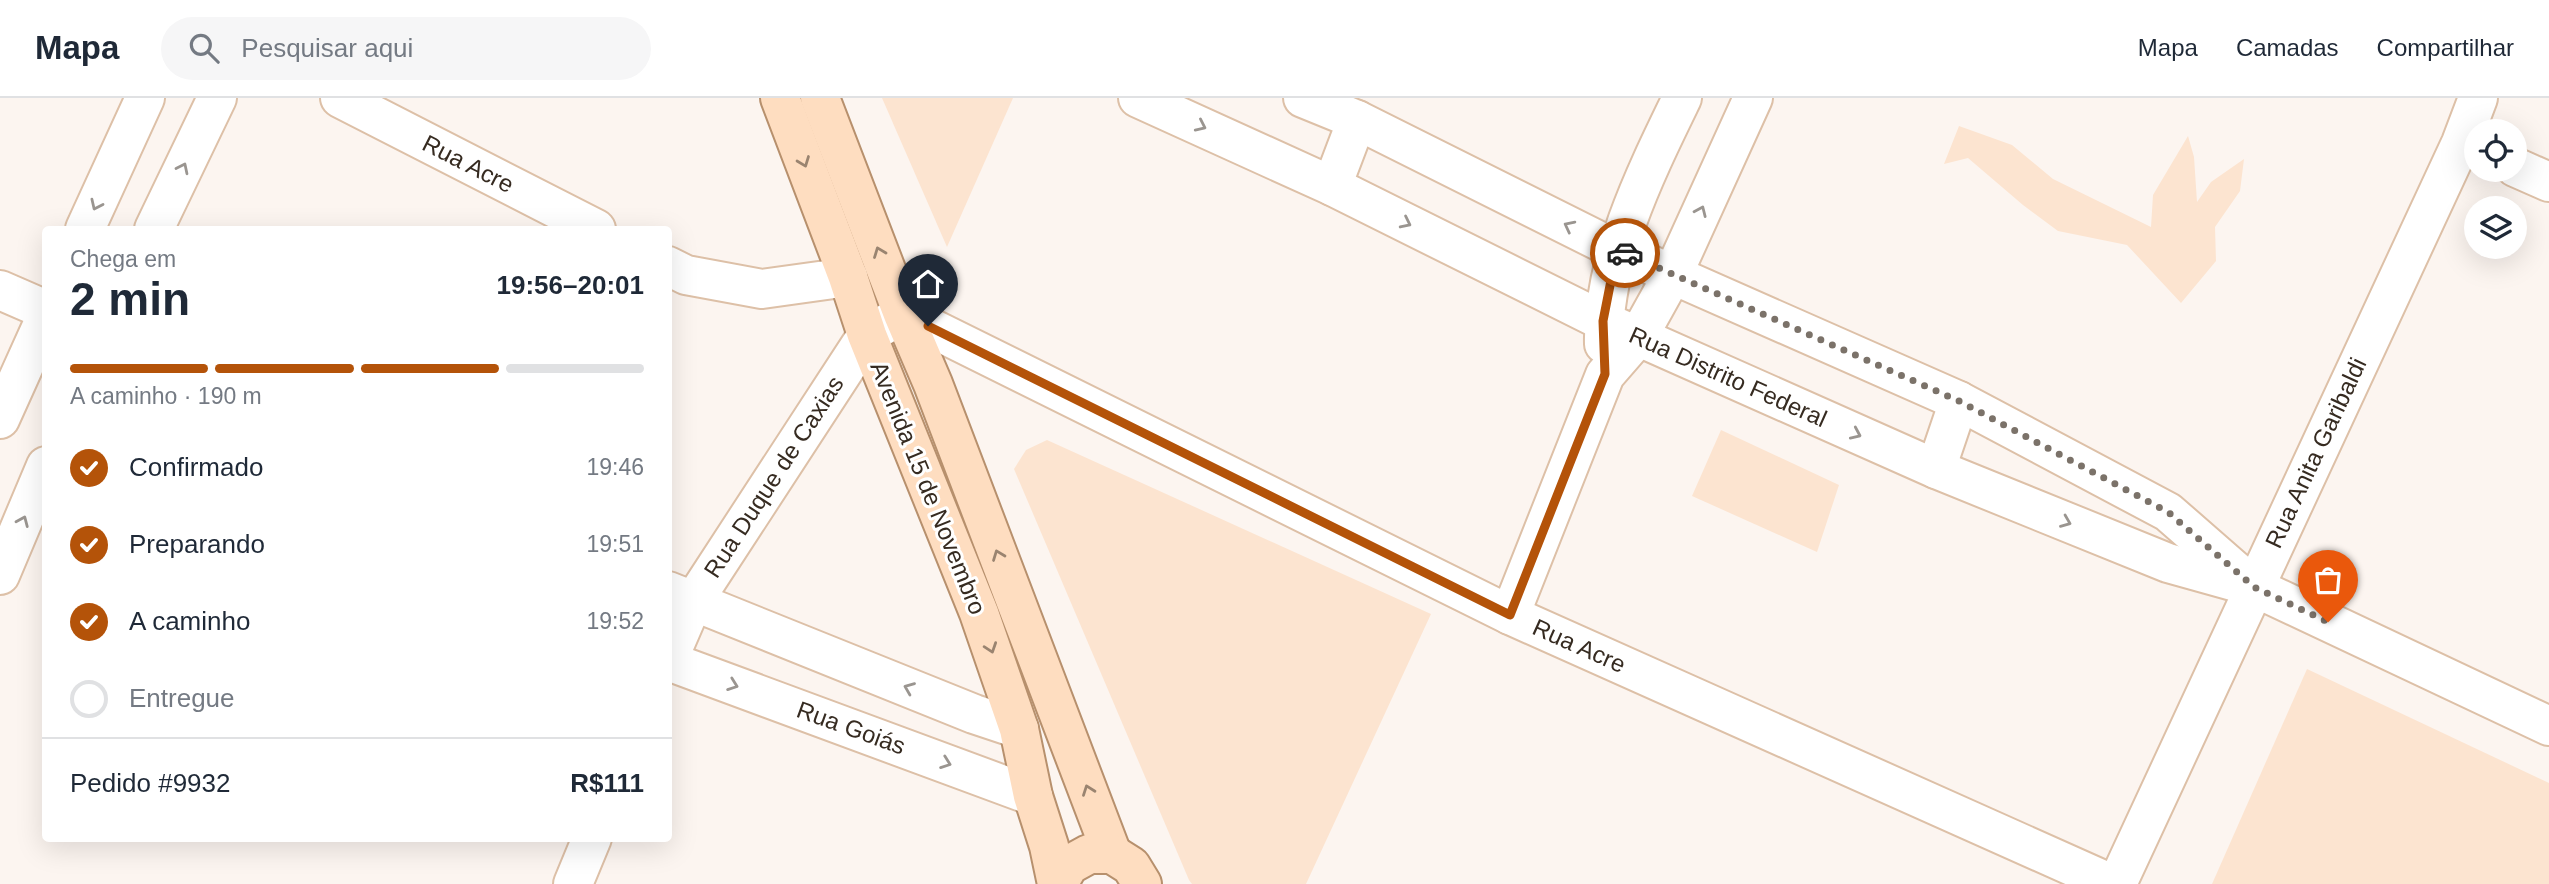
<!DOCTYPE html>
<html lang="pt">
<head>
<meta charset="utf-8">
<style>
  body { margin:0; font-family:Arial,sans-serif; background:#f6f6f7; color:#1f2937; height:100vh; display:flex; flex-direction:column; font-size:26px; white-space:nowrap }
  * { box-sizing:border-box; margin:0 }
  p { font-size:23px; color:#747a83 }
  .icon { flex:none; width:38px; height:38px; fill:none; stroke:currentColor; stroke-width:2; stroke-linecap:round; stroke-linejoin:round }
  .map { position:relative; flex:1; overflow:hidden }
  .side { position:absolute; left:42px; top:128px; width:630px; height:616px; display:flex; flex-direction:column; background:#fff; border-radius:7px; box-shadow:0 7px 28px #0002 }
  .side>* { flex:none }
  .buttons { position:absolute; left:2464px; top:21px; display:grid; gap:14px }
  .buttons a { display:grid; place-items:center; width:63px; height:63px; border-radius:50%; background:#fff; box-shadow:0 7px 28px #0002; font-size:35px }
  .pin { position:absolute; display:grid; place-items:center; width:60px; height:60px; color:#fff; margin:-72px -30px; border-radius:50% 50% 50% 0; rotate:-45deg; box-shadow:0 0 7px #0007 }
  .pin .icon { rotate:45deg }
  .courier { position:absolute; display:grid; place-items:center; width:70px; height:70px; margin:-35px; border:5px solid #b45309; border-radius:50%; background:#fff; color:#222; box-shadow:0 2px 9px #0007 }
  .summary em { font-style:normal; font-weight:600 }
  .summary div { display:flex; flex-direction:column-reverse }
  .summary { display:flex; align-items:center; justify-content:space-between; height:119px; padding:0 28px }
  h1 { font-size:46px; font-weight:600; line-height:52px }
  .bar { display:grid; grid-template-columns:repeat(4,1fr); gap:10px 7px; align-content:center; height:84px; padding:0 28px }
  .bar i { height:9px; border-radius:5px; background:#e0e1e3 }
  .bar .selected { background:#b45309 }
  .bar p { grid-column:span 4 }
  .line { display:flex; align-items:center; gap:18px; padding:0 28px; border-top:2px solid #e0e1e3 }
  .line div { flex:1 }
  ol { padding:0 28px; list-style:none }
  li { display:flex; align-items:center; gap:21px; height:77px }
  li p { margin-inline-start:auto }
  li .icon { padding:7px; border-radius:50%; background:#b45309; color:#fff; stroke-width:4 }
  li:last-child { color:#747a83 }
  li i { width:38px; height:38px; border:4px solid #e0e1e3; border-radius:50% }
  header { display:flex; align-items:center; gap:42px; box-sizing:border-box; height:98px; padding:0 35px; background:#fff; border-bottom:2px solid #e0e1e3 }
  header strong { font-size:33px }
  nav { display:flex; gap:38px; margin-inline-start:auto; font-size:24px }
  .search { width:490px; height:63px; background:#f6f6f7; display:flex; align-items:center; gap:18px; box-sizing:border-box; padding:0 24px; border-radius:38px; color:#747a83; font-size:26px }
  .map>svg:first-child { display:block }
  .green { fill:#fce4d0 }
  .lines { fill:none; stroke-linecap:round; stroke-linejoin:round }
  .minor-casing { stroke:#ddc0a7; stroke-width:42 }
  .major-casing { stroke:#b7906d; stroke-width:42 }
  .minor { stroke:#fff; stroke-width:38 }
  .major { stroke:#feddc0; stroke-width:38 }
  .oneway { stroke:#9a9590 }
  .oneway2 { stroke:#9a8470 }
  .done { stroke:#7b7269; stroke-width:7; stroke-dasharray:0 12.6 }
  .route { stroke:#b45309; stroke-width:9 }
  .labels { text-anchor:middle; stroke-width:6; stroke-linejoin:round; paint-order:stroke }
  .street-label { font-size:24px; fill:#362b21; stroke:#fff }
</style>
</head>
<body>
<header>
<strong>Mapa</strong>
<div class="search"><svg class="icon" aria-label="search" viewBox="0 0 24 24"><circle cx="10" cy="10" r="6"/><path d="M15 15l6 6"/></svg>Pesquisar aqui</div>
<nav><a>Mapa</a><a>Camadas</a><a>Compartilhar</a></nav>
</header>
<div class="map">
<svg width="2549" height="786" viewBox="0 0 2549 786">
  <rect width="100%" height="100%" fill="#fcf5f0"/>
  <g class="green">
    <path d="M 882,0 L 1013,0 L 947,149 Z"/>
    <path d="M 1959,28 L 2012,47 L 2053,81 L 2151,129 L 2153,97 L 2188,38 L 2194,59 L 2197,104 L 2211,84 L 2244,61 L 2240,93 L 2215,129 L 2216,163 L 2181,205 L 2127,147 L 2058,133 L 2023,107 L 1968,60 L 1944,66 Z"/>
    <path d="M 1721,332 L 1839,387 L 1817,454 L 1692,398 Z"/>
    <path d="M 1047,342 L 1431,516 L 1306,786 L 1192,786 L 1189,782 L 1014,371 L 1026,352 Z"/>
    <path d="M 2307,571 L 2549,685 L 2549,786 L 2212,786 Z"/>
  </g>
  <g class="lines">
    <defs>
      <g id="minor">
        <path d="M 340,0 L 596,131"/>
        <path d="M 1138,0 L 1332,88 L 1603,223 L 1936,371 L 2168,465 L 2254,489 L 2549,628"/>
        <path d="M 1303,0 L 1357,22 L 1617,152 L 1959,303 L 2168,414 L 2247,483"/>
        <path d="M 2515,69 L 2549,84"/>
        <path d="M 1332,88 L 1357,22"/>
        <path d="M 85,131 L 145,0"/>
        <path d="M 154,131 L 217,0"/>
        <path d="M 668,168 L 686,177 L 762,191 L 848,179"/>
        <path d="M 0,192 L 46,212"/>
        <path d="M 1604,246 C 1602,162 1646,74 1682,0"/>
        <path d="M 0,321 L 46,219"/>
        <path d="M 1936,371 L 1959,303"/>
        <path d="M 0,477 L 46,368"/>
        <path d="M 668,493 L 974,616 L 1019,631"/>
        <path d="M 1510,517 L 1605,277 L 1638,239 L 1673,176 L 1753,0"/>
        <path d="M 668,562 L 693,504 L 867,237 L 903,216 L 1510,517 L 2112,786"/>
        <path d="M 668,563 L 1033,698"/>
        <path d="M 573,786 L 592,740"/>
        <path d="M 2117,786 L 2461,45 L 2478,0"/>
      </g>
      <g id="major">
        <path d="M 780,0 L 848,179 L 867,237 L 979,515 L 1019,631 L 1033,698 L 1049,748 L 1057,786"/>
        <path d="M 820,0 L 903,216 L 933,286 L 1112,756"/>
        <path d="M 1058,786 L 1069,767 L 1089,756 L 1112,756 L 1131,768 L 1142,786"/>
      </g>
    </defs>
    <use href="#minor" class="minor-casing"/>
    <use href="#major" class="major-casing"/>
    <use href="#minor" class="minor"/>
    <use href="#major" class="major"/>
  </g>
  <defs><path id="oneway-chevron" d="M-2-3.5L2.5 0L-2 3.5" fill="none" stroke-width="1.6" stroke-linecap="round" stroke-linejoin="round" transform="scale(1.75)"/></defs>
  <g class="oneway">
    <use href="#oneway-chevron" transform="translate(1201 28) rotate(25)"/>
    <use href="#oneway-chevron" transform="translate(183 70) rotate(-64)"/>
    <use href="#oneway-chevron" transform="translate(96 107) rotate(115)"/>
    <use href="#oneway-chevron" transform="translate(1701 113) rotate(-66)"/>
    <use href="#oneway-chevron" transform="translate(1406 125) rotate(26)"/>
    <use href="#oneway-chevron" transform="translate(1569 128) rotate(-153)"/>
    <use href="#oneway-chevron" transform="translate(1856 336) rotate(24)"/>
    <use href="#oneway-chevron" transform="translate(23 423) rotate(-67)"/>
    <use href="#oneway-chevron" transform="translate(2066 424) rotate(22)"/>
    <use href="#oneway-chevron" transform="translate(733 587) rotate(20)"/>
    <use href="#oneway-chevron" transform="translate(909 590) rotate(-158)"/>
    <use href="#oneway-chevron" transform="translate(946 665) rotate(20)"/>
  </g>
  <g class="oneway2">
    <use href="#oneway-chevron" transform="translate(804 64) rotate(69)"/>
    <use href="#oneway-chevron" transform="translate(879 154) rotate(-111)"/>
    <use href="#oneway-chevron" transform="translate(998 457) rotate(-111)"/>
    <use href="#oneway-chevron" transform="translate(991 550) rotate(71)"/>
    <use href="#oneway-chevron" transform="translate(1088 692) rotate(-110)"/>
  </g>
  <g class="lines">
    <path class="done" d="M 1625,155 L 1959,303 L 2168,414 L 2254,489 L 2328,524"/>
    <path class="route" d="M 928,228 L 1510,517 L 1605,276 L 1603,223 L 1617,152 L 1625,155"/>
  </g>
  <g class="labels">
    <g class="street-label">
      <text transform="translate(468 66) rotate(27)" y="8">Rua Acre</text>
      <text transform="translate(1728 279) rotate(24)" y="8">Rua Distrito Federal</text>
      <text transform="translate(2316 355) rotate(-65)" y="8">Rua Anita Garibaldi</text>
      <text transform="translate(774 379) rotate(-57)" y="8">Rua Duque de Caxias</text>
      <text transform="translate(928 390) rotate(68)" y="8">Avenida 15 de Novembro</text>
      <text transform="translate(1579 548) rotate(24)" y="8">Rua Acre</text>
      <text transform="translate(851 630) rotate(20)" y="8">Rua Goiás</text>
    </g>
  </g>
</svg>
<div class="buttons">
<a><svg class="icon" aria-label="locate" viewBox="0 0 24 24"><circle cx="12" cy="12" r="6"/><path d="M12 2v4M12 18v4M2 12h4M18 12h4"/></svg></a>
<a><svg class="icon" aria-label="layers" viewBox="0 0 24 24"><path d="M12 4l9 5-9 5-9-5zM3 14l9 5 9-5"/></svg></a>
</div>
<div class="pin" style="left:2328px;top:524px;background:#ea580c"><svg class="icon" aria-label="bag" viewBox="0 0 24 24"><path d="M5 8h14l-1 12H6zM9 8a3 3 0 0 1 6 0"/></svg></div>
<div class="pin" style="left:928px;top:228px;background:#1f2937"><svg class="icon" aria-label="home" viewBox="0 0 24 24"><path d="M3 11l9-7 9 7M6 9v11h12V9"/></svg></div>
<div class="courier" style="left:1625px;top:155px"><svg class="icon" aria-label="car" viewBox="0 0 24 24"><path d="M5 17H2v-5l4-1 3-4h7l3 4 3 1v5h-3M9 17h6M6 11h13"/><circle cx="7" cy="17" r="2"/><circle cx="17" cy="17" r="2"/></svg></div>
<section class="side">
<div class="summary"><div><h1>2 min</h1><p>Chega em</p></div><em>19:56–20:01</em></div>
<div class="bar"><i class="selected"></i><i class="selected"></i><i class="selected"></i><i></i><p>A caminho · 190 m</p></div>
<ol>
<li><svg class="icon" aria-label="check" viewBox="0 0 24 24"><path d="M5 12l5 5 9-10"/></svg>Confirmado<p>19:46</p></li>
<li><svg class="icon" aria-label="check" viewBox="0 0 24 24"><path d="M5 12l5 5 9-10"/></svg>Preparando<p>19:51</p></li>
<li><svg class="icon" aria-label="check" viewBox="0 0 24 24"><path d="M5 12l5 5 9-10"/></svg>A caminho<p>19:52</p></li>
<li><i></i>Entregue</li>
</ol>
<div class="line" style="height:91px"><div>Pedido #9932</div><b>R$111</b></div>
</section>
</div>
</body>
</html>
